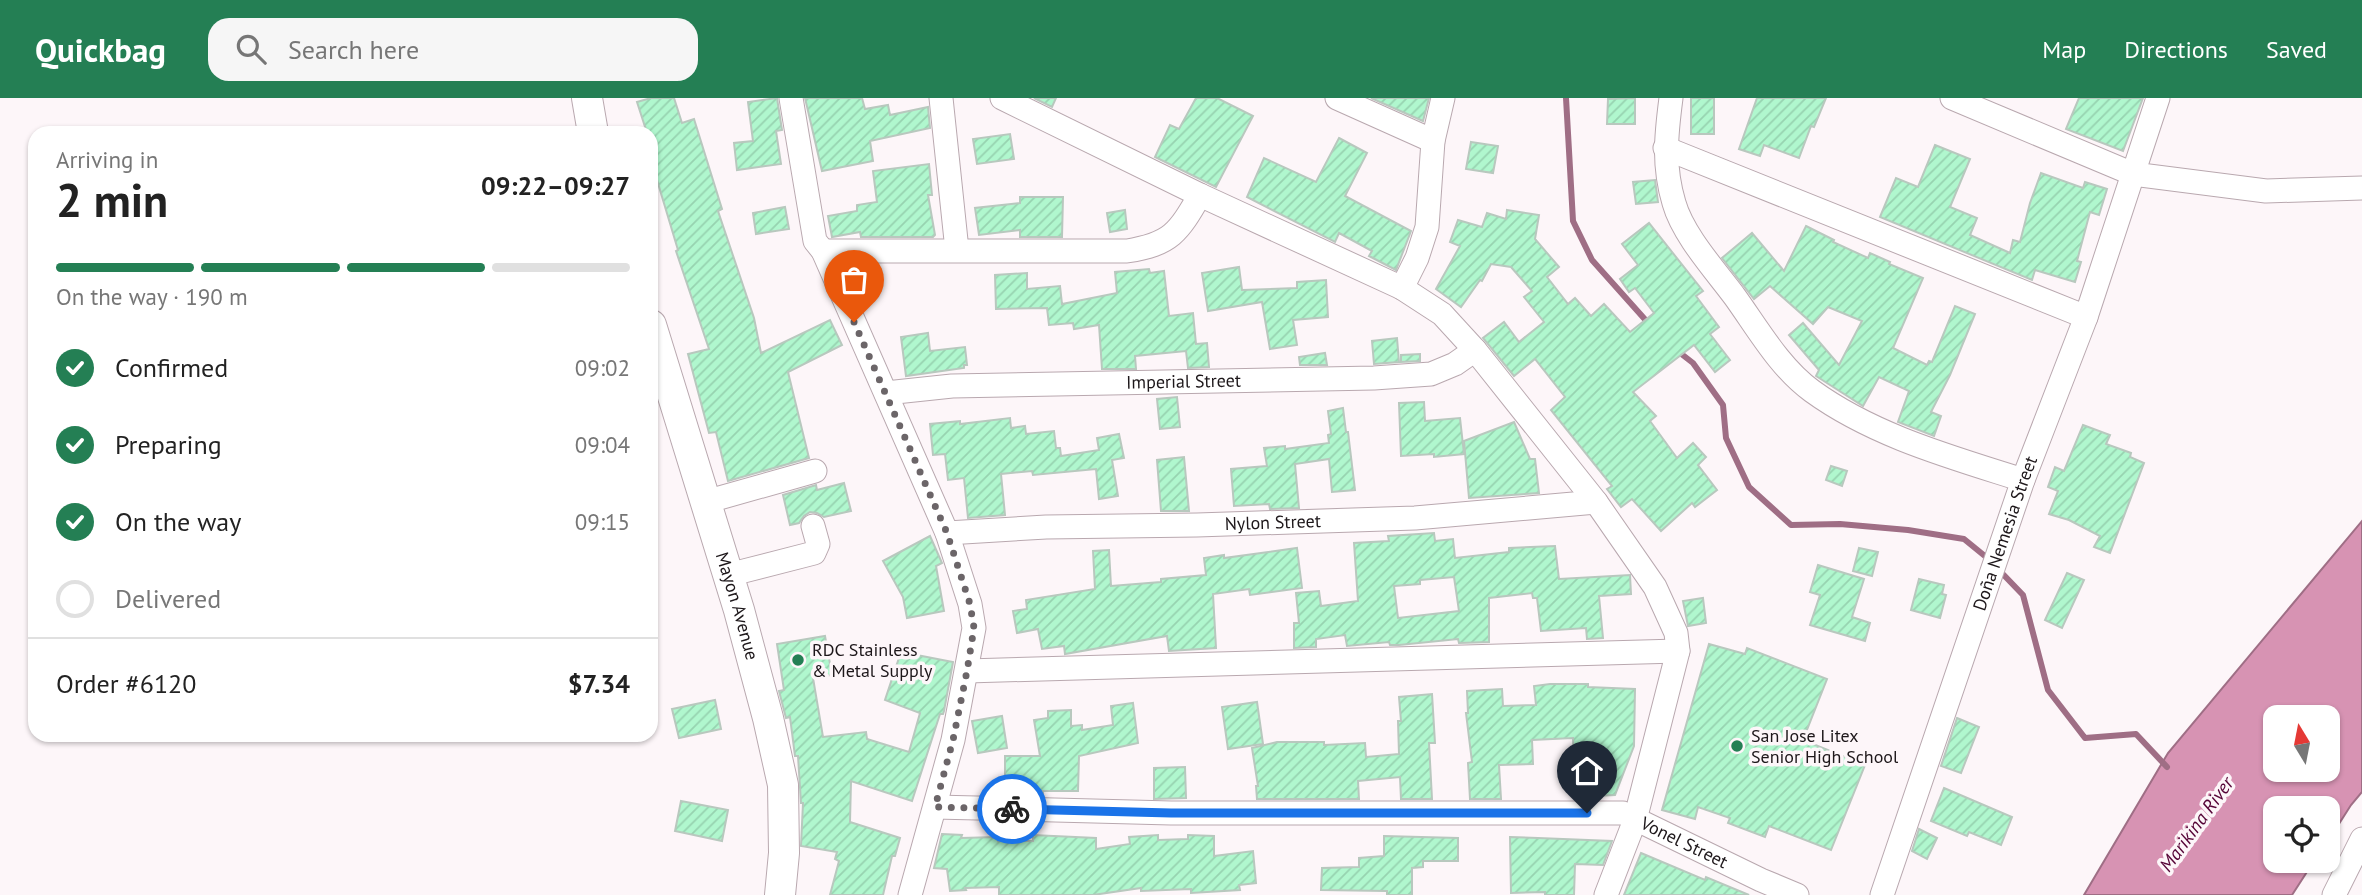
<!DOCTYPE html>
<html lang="en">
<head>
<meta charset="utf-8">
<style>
  body { margin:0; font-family:"PT Sans",sans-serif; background:#f6f6f6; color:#222; height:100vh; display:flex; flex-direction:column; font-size:26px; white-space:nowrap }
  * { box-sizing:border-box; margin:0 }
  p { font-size:23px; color:#767676 }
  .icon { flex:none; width:38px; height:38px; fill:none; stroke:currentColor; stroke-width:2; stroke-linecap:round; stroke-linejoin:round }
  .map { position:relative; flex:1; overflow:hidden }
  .sheet { position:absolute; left:28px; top:28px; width:630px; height:616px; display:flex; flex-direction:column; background:#fff; border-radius:21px; box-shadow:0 2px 5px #0004 }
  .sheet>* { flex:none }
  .needle { width:46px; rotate:350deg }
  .fabs { position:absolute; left:2263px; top:607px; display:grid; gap:14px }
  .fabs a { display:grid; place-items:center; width:77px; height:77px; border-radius:14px; background:#fff; box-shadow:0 2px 5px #0004; font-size:35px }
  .pin { position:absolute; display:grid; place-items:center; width:60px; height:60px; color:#fff; margin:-72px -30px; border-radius:50% 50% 50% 0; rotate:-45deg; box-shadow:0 0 7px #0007 }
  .pin .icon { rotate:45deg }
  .courier { position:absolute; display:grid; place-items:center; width:70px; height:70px; margin:-35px; border:5px solid #1a73e8; border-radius:50%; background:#fff; color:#222; box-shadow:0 2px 9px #0007 }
  .headline em { font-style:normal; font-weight:700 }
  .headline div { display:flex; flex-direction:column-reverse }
  .headline { display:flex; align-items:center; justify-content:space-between; height:119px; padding:0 28px }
  h1 { font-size:46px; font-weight:700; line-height:52px }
  .bar { display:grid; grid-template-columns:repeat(4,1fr); gap:10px 7px; align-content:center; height:84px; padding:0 28px }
  .bar i { height:9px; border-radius:5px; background:#e0e0e0 }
  .bar .selected { background:#247f54 }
  .bar p { grid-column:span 4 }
  .line { display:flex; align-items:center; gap:18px; padding:0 28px; border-top:2px solid #e0e0e0 }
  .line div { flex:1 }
  ol { padding:0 28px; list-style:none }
  li { display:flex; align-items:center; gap:21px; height:77px }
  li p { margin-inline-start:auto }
  li .icon { padding:7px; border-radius:50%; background:#247f54; color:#fff; stroke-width:4 }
  li:last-child { color:#767676 }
  li i { width:38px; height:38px; border:4px solid #e0e0e0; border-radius:50% }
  header { display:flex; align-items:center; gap:42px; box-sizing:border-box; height:98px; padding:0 35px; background:#247f54; color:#fff }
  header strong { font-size:33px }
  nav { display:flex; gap:38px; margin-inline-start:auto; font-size:24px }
  .search { width:490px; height:63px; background:#f6f6f6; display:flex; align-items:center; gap:18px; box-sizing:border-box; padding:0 24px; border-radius:21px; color:#767676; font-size:26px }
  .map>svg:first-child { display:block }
  .water { fill:#d793b3; stroke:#9f6e85; stroke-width:2; fill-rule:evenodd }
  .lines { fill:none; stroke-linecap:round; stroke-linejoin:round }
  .stream { stroke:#9f6e85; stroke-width:6 }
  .building { fill:url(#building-hatch); stroke:#b8c8be; stroke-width:2; fill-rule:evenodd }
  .minor-casing { stroke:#b9a8af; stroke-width:25 }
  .major-casing { stroke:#b9a8af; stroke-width:32 }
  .minor { stroke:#fff; stroke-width:23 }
  .major { stroke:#fff; stroke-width:30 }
  .done { stroke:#6b6568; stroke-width:7; stroke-dasharray:0 12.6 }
  .route { stroke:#1a73e8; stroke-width:9 }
  .poi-dot { fill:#247f54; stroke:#fdf6f9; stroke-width:2.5 }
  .labels { text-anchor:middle; stroke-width:7; stroke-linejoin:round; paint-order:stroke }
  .street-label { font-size:18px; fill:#1d171a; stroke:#fdf6f9 }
  .poi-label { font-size:18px; fill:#1d171a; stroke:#fdf6f9; text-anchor:start }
  .water-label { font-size:19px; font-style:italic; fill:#550336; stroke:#fdf6f9 }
</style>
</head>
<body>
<header>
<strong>Quickbag</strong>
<div class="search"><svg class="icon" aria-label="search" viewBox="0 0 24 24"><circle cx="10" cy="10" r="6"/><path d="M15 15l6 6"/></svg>Search here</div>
<nav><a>Map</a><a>Directions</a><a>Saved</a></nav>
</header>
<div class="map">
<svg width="2362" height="797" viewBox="0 0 2362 797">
  <defs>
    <pattern id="building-hatch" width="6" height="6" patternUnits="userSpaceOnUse" patternTransform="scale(1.75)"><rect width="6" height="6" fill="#b0f7ce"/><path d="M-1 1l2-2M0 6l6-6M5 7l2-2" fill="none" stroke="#97d3b0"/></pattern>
  </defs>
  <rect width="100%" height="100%" fill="#fdf6f9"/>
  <path class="water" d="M 2362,423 L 2362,694 L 2351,707 L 2328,743 L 2328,710 L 2275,710 L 2275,763 L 2314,763 L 2292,797 L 2084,797 L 2168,655 ZM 2275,620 L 2328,620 L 2328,672 L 2275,672 Z"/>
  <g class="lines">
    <g class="stream">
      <path d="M 1566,0 L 1573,123 L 1592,162 L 1650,227"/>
      <path d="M 1675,251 L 1693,265 L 1723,307 L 1726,340 L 1749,389 L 1791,427 L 1840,426 L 1908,432 L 1964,441 L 1991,463"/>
      <path d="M 1998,471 L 2023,497 L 2048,592 L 2085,640 L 2136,636 L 2167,669"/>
    </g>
  </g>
  <g class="building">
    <path d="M 651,0 L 674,0 L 682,25 L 694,21 L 722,111 L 718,113 L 754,220 L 761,255 L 830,222 L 842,247 L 788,274 L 809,360 L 728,383 L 716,334 L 709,335 L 688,256 L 709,251 L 676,153 L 678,152 L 651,62 L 651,35 L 647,35 L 637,4 Z"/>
    <path d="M 777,0 L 782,32 L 776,33 L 781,66 L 737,72 L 734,45 L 753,43 L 748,4 Z"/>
    <path d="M 805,0 L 862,0 L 865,11 L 888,7 L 890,17 L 928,9 L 930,30 L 870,43 L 873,63 L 822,73 Z"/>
    <path d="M 1034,0 L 1056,0 L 1052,9 Z"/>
    <path d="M 1196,0 L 1217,0 L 1253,18 L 1216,89 L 1155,59 L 1170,27 L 1179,31 Z"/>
    <path d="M 1371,0 L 1429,0 L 1423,23 Z"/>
    <path d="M 1635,0 L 1635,26 L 1607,26 L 1608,1 Z"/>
    <rect x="1691" y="0" width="23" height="36"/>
    <path d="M 1757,0 L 1826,0 L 1814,29 L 1811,28 L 1799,60 L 1764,47 L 1760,58 L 1739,51 Z"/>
    <path d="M 2079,0 L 2143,0 L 2123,53 L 2066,31 Z"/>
    <path d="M 1010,36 L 1014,61 L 977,66 L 973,41 Z"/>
    <path d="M 1339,40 L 1367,55 L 1345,98 L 1411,133 L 1396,172 L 1369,158 L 1372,153 L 1339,135 L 1335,144 L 1247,99 L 1264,60 L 1316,84 Z"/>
    <path d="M 1471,44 L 1498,48 L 1493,75 L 1466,71 Z"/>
    <path d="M 1935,47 L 1970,61 L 1950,109 L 1977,120 L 1970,137 L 2010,155 L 2013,142 L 2020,144 L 2030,105 L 2041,75 L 2083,90 L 2085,84 L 2107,91 L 2099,117 L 2090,114 L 2077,163 L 2081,164 L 2075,184 L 2035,172 L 2032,182 L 1880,119 L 1896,80 L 1918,89 Z"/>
    <path d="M 929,66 L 932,97 L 928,97 L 935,137 L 933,139 L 861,139 L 860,134 L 832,139 L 828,118 L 857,113 L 857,107 L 877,104 L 873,73 Z"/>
    <path d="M 1655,82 L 1658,104 L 1636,106 L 1633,84 Z"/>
    <path d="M 1020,99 L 1063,99 L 1062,139 L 1020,139 L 1020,132 L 979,137 L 975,110 L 1020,105 Z"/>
    <path d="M 785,109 L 789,131 L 756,136 L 753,115 Z"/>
    <path d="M 1125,112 L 1127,131 L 1110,134 L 1107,115 Z"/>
    <path d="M 1507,112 L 1539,117 L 1535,141 L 1559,169 L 1547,179 L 1568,206 L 1575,200 L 1591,218 L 1604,206 L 1630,234 L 1654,215 L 1635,190 L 1629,194 L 1620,181 L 1638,167 L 1622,146 L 1649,125 L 1703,193 L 1696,198 L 1719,229 L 1710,236 L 1730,262 L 1715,274 L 1694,247 L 1633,294 L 1656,318 L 1650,323 L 1677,360 L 1693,345 L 1706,359 L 1698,367 L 1717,392 L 1695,409 L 1692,405 L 1661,433 L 1632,401 L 1621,409 L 1607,391 L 1612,388 L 1551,312 L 1565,299 L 1535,261 L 1514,278 L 1483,240 L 1504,224 L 1519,244 L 1544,224 L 1524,199 L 1532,193 L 1511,169 L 1491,166 L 1482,183 L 1480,182 L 1461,209 L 1436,191 L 1460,148 L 1450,144 L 1458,122 L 1482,129 L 1487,115 L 1506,121 Z"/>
    <path d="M 1806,128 L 1834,142 L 1833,144 L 1868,160 L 1870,155 L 1890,164 L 1889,166 L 1923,180 L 1893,250 L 1927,267 L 1929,263 L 1932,264 L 1955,208 L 1975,216 L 1950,277 L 1931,314 L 1941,318 L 1934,338 L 1898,324 L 1909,293 L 1879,279 L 1863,308 L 1816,278 L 1819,272 L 1789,237 L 1803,225 L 1839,267 L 1862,223 L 1828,209 L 1813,226 L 1770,188 L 1754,201 L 1722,160 L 1752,135 L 1784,173 Z"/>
    <path d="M 1239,169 L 1242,192 L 1297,190 L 1297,184 L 1326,182 L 1328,219 L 1293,222 L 1297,247 L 1270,251 L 1262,204 L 1208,213 L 1202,175 Z"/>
    <path d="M 1149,171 L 1150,175 L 1164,173 L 1169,218 L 1193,215 L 1196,246 L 1207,245 L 1209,269 L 1188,270 L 1186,253 L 1135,258 L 1136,271 L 1102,271 L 1099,227 L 1074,231 L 1073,225 L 1049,227 L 1047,210 L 996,211 L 995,177 L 1027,175 L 1027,191 L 1060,188 L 1062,206 L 1117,195 L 1115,174 Z"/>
    <path d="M 928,235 L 930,253 L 965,249 L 967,267 L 964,267 L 964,270 L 906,278 L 901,239 Z"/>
    <path d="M 1397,240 L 1399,264 L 1374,266 L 1372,243 Z"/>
    <path d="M 1325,255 L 1327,267 L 1300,267 L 1299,259 Z"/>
    <path d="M 1420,256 L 1420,263 L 1401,264 L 1401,257 Z"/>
    <path d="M 1177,299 L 1180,329 L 1160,331 L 1157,301 Z"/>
    <path d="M 1424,304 L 1425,323 L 1460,320 L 1464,356 L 1434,359 L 1434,356 L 1401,358 L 1399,305 Z"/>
    <path d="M 1343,310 L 1346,334 L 1348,334 L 1355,392 L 1332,394 L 1329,361 L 1295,366 L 1299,410 L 1270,411 L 1269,406 L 1234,408 L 1231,371 L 1267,368 L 1264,350 L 1285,348 L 1285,351 L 1329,345 L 1328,337 L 1331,336 L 1328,313 Z"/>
    <path d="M 1010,320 L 1011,330 L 1025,328 L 1026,336 L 1054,333 L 1056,350 L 1060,350 L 1061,358 L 1099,352 L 1097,340 L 1119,336 L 1124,360 L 1112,362 L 1118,398 L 1099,401 L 1096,371 L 1033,377 L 1032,373 L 1001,376 L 1005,417 L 968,420 L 964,380 L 948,382 L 945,356 L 933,357 L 930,326 L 960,323 L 960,326 Z"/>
    <path d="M 1514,324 L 1530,361 L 1535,361 L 1539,395 L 1469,400 L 1464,343 Z"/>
    <path d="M 2083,327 L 2110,337 L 2106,346 L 2131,355 L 2130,359 L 2144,365 L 2110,455 L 2094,449 L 2100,438 L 2069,422 L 2049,416 L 2058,393 L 2048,389 L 2055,369 L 2064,373 Z"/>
    <path d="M 1184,359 L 1189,413 L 1161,413 L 1157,362 Z"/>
    <path d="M 1831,368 L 1847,373 L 1842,388 L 1826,382 Z"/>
    <path d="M 844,385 L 851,413 L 824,419 L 817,415 L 810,414 L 804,418 L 799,425 L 790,427 L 783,397 L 816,387 L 817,392 Z"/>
    <path d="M 1434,435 L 1435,443 L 1453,441 L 1455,460 L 1509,454 L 1509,450 L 1555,448 L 1559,481 L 1630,477 L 1631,496 L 1599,498 L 1603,540 L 1587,541 L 1586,530 L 1541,533 L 1537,500 L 1533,500 L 1532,495 L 1489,500 L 1489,544 L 1459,545 L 1458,541 L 1399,547 L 1390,547 L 1389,544 L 1347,548 L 1345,537 L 1316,541 L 1316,549 L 1294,550 L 1294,525 L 1299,525 L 1296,495 L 1319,493 L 1321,508 L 1358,503 L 1354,445 L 1389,443 L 1388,438 ZM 1454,479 L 1459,513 L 1398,520 L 1394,488 L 1420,486 L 1420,482 Z"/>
    <path d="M 930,438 L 942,465 L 936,468 L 944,513 L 907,520 L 903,499 L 883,463 Z"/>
    <path d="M 1297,450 L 1302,490 L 1250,497 L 1249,491 L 1213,496 L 1216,550 L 1169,553 L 1167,538 L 1065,556 L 1064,548 L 1042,551 L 1038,531 L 1017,535 L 1013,513 L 1027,511 L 1026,502 L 1095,491 L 1093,453 L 1109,452 L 1111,488 L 1161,484 L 1161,481 L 1206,477 L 1204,460 L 1224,457 L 1224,460 Z"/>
    <path d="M 1859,450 L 1878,454 L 1872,478 L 1853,473 Z"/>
    <path d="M 1818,467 L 1864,481 L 1852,519 L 1870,525 L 1865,543 L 1810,527 L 1820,497 L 1810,494 Z"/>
    <path d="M 2067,475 L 2084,482 L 2062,530 L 2045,522 Z"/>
    <path d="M 1919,481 L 1944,487 L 1942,496 L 1946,497 L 1940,520 L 1911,512 Z"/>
    <path d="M 1703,500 L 1706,525 L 1688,528 L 1683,503 Z"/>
    <path d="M 825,538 L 832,577 L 813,580 L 823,639 L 866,634 L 867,641 L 909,654 L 920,615 L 885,602 L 901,554 L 953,564 L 944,613 L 943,616 L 940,616 L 912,703 L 851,683 L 850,724 L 900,740 L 895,758 L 892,758 L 883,797 L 830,797 L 839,763 L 835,761 L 837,754 L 801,748 L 803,705 L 801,705 L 798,658 L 795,658 L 790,619 L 786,620 L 779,593 L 784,592 L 777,546 Z"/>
    <path d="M 1709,546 L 1745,556 L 1747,550 L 1827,581 L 1803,642 L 1865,667 L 1831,752 L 1769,728 L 1765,739 L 1728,725 L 1730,720 L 1698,709 L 1695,721 L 1662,712 Z"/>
    <path d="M 1550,586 L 1588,586 L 1588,589 L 1635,591 L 1634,648 L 1615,697 L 1575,699 L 1573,640 L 1532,642 L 1533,666 L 1499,667 L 1501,701 L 1470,701 L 1468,665 L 1472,664 L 1466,615 L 1468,615 L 1467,593 L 1502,591 L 1503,608 L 1536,607 L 1534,588 Z"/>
    <path d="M 1432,596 L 1435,645 L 1429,645 L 1432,701 L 1401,701 L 1400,679 L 1358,683 L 1359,701 L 1257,701 L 1256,688 L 1258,688 L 1252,650 L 1277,644 L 1324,644 L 1324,647 L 1365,645 L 1366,659 L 1399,656 L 1398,623 L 1401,623 L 1399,599 Z"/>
    <path d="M 715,602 L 721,631 L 679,640 L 672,611 Z"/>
    <path d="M 1257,604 L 1263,646 L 1228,651 L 1222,609 Z"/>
    <path d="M 1133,605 L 1138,645 L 1079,658 L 1078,693 L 1043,693 L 1043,698 L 1005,697 L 1005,658 L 1040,658 L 1034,622 L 1048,620 L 1048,613 L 1071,612 L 1071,628 L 1082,627 L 1082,632 L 1113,627 L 1111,608 Z"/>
    <path d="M 1002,618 L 1007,650 L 978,655 L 972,623 Z"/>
    <path d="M 1957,620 L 1979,629 L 1961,675 L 1941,668 Z"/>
    <path d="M 1185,669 L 1186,700 L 1154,701 L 1154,670 Z"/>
    <path d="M 1944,690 L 2012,719 L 2001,747 L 1969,734 L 1967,738 L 1931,723 Z"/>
    <path d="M 681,703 L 728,712 L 722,743 L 675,733 Z"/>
    <path d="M 1919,731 L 1937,740 L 1927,761 L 1912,753 Z"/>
    <path d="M 942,736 L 962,737 L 961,740 L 997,739 L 998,743 L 1033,743 L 1033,737 L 1096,740 L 1096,751 L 1130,746 L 1129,739 L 1158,737 L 1158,742 L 1188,741 L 1188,737 L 1214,738 L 1214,758 L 1253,753 L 1256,785 L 1239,787 L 1240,792 L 1191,795 L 1191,791 L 1141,793 L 1141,790 L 1093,797 L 999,797 L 999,789 L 965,790 L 966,792 L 950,793 L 947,771 L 934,770 Z"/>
    <path d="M 1384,738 L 1458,740 L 1458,763 L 1423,763 L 1423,769 L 1412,770 L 1412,797 L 1387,797 L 1387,793 L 1321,792 L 1322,770 L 1359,769 L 1359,760 L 1384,758 Z"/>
    <path d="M 1510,739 L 1538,740 L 1612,743 L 1603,767 L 1575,766 L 1574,797 L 1545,797 L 1545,794 L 1511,795 Z"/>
    <path d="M 1641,755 L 1705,782 L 1706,779 L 1749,797 L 1624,797 Z"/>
  </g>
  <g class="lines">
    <defs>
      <g id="minor">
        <path d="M 791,0 L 815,143 L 823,153 L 947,435 L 970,506 L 974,530 L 953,642 L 910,797"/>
        <path d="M 941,0 L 957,152"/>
        <path d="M 1002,0 L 1200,97 L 1402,190 L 1442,216 L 1475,252 L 1596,404 L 1655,489 L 1676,535 L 1678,553 L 1635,722 L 1606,797"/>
        <path d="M 1337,0 L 1433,43"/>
        <path d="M 1671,0 C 1666,38 1663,68 1674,105 C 1683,137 1715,172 1735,199 C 1758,231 1780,270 1812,293 C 1874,338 1951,359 2023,382"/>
        <path d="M 1952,0 L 2133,76 L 2266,93 L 2362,90"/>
        <path d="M 1665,50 L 2086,219"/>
        <path d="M 823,153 L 1127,153 C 1171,146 1178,135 1200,97"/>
        <path d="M 1402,190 L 1417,160 L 1427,129 L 1433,43 L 1443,0"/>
        <path id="s1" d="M 886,295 L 952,288 L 1374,280 L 1431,276 L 1455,266 L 1475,252"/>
        <path d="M 705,404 L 815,373"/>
        <path id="s2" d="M 947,435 L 1046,429 L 1197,427 L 1415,420 L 1596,404"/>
        <path d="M 728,477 L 814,455 L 818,446 L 813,428"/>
        <path d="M 967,573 L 1678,553"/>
        <path id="s3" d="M 935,709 L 1171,715 L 1623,715 L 1761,782 L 1797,797"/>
        <path id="s4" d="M 1882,797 L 2023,382 L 2086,219 L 2158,0"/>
        <path d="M 2334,797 L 2362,741"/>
      </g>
      <g id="major">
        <path d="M 587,0 L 593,35"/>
        <path id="s5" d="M 651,227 L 739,512 L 768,620 L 783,687 L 784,755 L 780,797"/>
      </g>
    </defs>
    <use href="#minor" class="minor-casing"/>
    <use href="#major" class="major-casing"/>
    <use href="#minor" class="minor"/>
    <use href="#major" class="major"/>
  </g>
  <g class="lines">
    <path class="done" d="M 854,224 L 947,435 L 970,506 L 974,530 L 967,573 L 953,642 L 935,709 L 1012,711"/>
    <path class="route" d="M 1012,711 L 1171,715 L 1587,715"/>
  </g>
  <g class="poi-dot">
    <circle cx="798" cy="562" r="7"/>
    <circle cx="1737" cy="648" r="7"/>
  </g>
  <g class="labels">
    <g class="street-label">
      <text dy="6" stroke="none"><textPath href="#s1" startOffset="298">Imperial Street</textPath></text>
      <text dy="6" stroke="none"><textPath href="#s2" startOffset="326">Nylon Street</textPath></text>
      <text dy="6" stroke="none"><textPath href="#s4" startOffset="382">Doña Nemesia Street</textPath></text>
      <text dy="6" stroke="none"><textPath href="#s5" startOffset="294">Mayon Avenue</textPath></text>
      <text dy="6" stroke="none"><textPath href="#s3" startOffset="756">Vonel Street</textPath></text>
    </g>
    <g class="poi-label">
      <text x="812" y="558">RDC Stainless<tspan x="812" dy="21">&amp; Metal Supply</tspan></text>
      <text x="1751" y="644">San Jose Litex<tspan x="1751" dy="21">Senior High School</tspan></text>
    </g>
    <g class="water-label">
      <text transform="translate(2196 726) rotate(-54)" y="7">Marikina River</text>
    </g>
  </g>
</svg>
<div class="fabs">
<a><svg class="needle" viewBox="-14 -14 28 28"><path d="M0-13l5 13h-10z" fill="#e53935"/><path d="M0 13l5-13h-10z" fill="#767676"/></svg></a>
<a><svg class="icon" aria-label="locate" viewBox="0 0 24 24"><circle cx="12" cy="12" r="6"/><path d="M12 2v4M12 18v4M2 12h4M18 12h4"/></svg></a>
</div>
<div class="pin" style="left:854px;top:224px;background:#ea580c"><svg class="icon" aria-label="bag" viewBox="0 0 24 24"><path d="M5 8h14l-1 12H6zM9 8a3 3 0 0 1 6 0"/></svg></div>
<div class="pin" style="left:1587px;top:715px;background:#1f2937"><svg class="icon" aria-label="home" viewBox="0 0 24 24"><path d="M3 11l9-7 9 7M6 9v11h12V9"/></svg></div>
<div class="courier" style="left:1012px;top:711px"><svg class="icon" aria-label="bike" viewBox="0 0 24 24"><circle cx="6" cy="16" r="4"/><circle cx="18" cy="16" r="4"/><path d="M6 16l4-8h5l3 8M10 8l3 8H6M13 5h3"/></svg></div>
<section class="sheet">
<div class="headline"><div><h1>2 min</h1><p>Arriving in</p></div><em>09:22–09:27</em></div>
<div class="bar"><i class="selected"></i><i class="selected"></i><i class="selected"></i><i></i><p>On the way · 190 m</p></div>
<ol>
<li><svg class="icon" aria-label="check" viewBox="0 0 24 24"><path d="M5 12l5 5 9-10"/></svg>Confirmed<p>09:02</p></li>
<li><svg class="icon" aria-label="check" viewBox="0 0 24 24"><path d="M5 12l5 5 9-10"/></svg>Preparing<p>09:04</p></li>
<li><svg class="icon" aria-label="check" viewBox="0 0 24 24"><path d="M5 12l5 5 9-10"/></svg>On the way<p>09:15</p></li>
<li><i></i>Delivered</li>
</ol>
<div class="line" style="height:91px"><div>Order #6120</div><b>$7.34</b></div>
</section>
</div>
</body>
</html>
